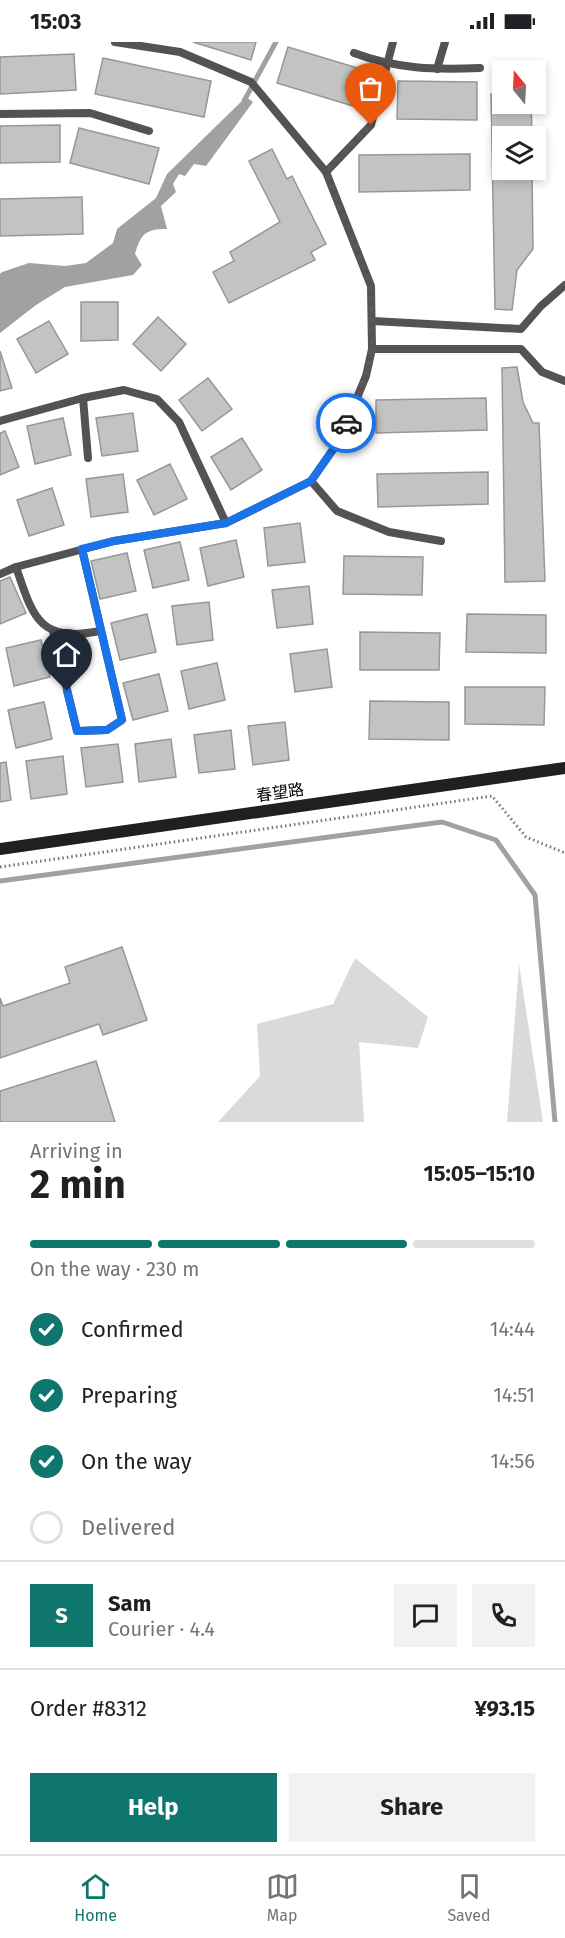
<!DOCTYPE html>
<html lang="en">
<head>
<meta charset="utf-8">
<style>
  body { margin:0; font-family:"Fira Sans","Noto Sans SC",sans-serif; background:#f2f2f2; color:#202124; height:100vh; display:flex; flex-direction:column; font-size:22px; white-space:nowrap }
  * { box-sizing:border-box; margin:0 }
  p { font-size:20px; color:#757577 }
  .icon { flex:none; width:33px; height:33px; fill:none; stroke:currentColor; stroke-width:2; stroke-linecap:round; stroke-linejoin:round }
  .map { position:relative; height:1080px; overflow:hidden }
  .panel { display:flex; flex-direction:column; background:#fff; flex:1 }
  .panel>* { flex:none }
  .needle { width:39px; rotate:342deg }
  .buttons { position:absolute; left:492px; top:18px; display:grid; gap:12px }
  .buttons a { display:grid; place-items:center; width:54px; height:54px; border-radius:0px; background:#fff; box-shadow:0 3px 9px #0003; font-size:30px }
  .pin { position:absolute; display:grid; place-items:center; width:51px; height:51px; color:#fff; margin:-62px -26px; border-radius:50% 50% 50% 0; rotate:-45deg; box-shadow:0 0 6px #0007 }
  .pin .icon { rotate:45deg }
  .courier { position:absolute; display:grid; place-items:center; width:60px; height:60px; margin:-30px; border:4px solid #1a73e8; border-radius:50%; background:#fff; color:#222; box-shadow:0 2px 8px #0007 }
  .overview em { font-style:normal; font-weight:700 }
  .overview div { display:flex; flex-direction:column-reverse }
  .overview { display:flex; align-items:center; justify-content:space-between; height:102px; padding:0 30px }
  h1 { font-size:39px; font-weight:700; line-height:45px }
  .bar { display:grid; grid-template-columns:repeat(4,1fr); gap:9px 6px; align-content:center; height:72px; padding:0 30px }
  .bar i { height:8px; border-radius:4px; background:#e0e0e0 }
  .bar .current { background:#0f766e }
  .bar p { grid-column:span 4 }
  .line { display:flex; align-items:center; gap:15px; padding:0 30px; border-top:2px solid #e0e0e0 }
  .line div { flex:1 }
  .round { display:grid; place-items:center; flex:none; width:63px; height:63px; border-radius:0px; background:#f2f2f2 }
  ol { padding:0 30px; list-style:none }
  li { display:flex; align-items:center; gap:18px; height:66px }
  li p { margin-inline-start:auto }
  li .icon { padding:6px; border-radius:50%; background:#0f766e; color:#fff; stroke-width:4 }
  li:last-child { color:#757577 }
  li i { width:33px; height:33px; border:3px solid #e0e0e0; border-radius:50% }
  .cta { display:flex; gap:12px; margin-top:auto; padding:12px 30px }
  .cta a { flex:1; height:69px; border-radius:0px; background:#0f766e; color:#fff; font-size:24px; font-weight:700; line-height:69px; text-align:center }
  .cta a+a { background:#f2f2f2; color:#202124 }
  .status { display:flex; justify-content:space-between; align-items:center; height:42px; padding:0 30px; background:#fff; direction:ltr }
  .status svg { height:16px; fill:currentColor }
  .tab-bar { display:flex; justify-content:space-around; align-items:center; height:84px; border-top:2px solid #e0e0e0; background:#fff; font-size:16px; color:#757577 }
  .tab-bar a { display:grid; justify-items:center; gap:3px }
  .tab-bar .current { color:#0f766e }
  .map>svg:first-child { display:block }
  .green { fill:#dadada }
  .water { fill:#a1a1a1 }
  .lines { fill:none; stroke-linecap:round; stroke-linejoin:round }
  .stream { stroke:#a1a1a1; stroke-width:5 }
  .building { fill:#c3c3c3; stroke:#979797; stroke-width:1.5 }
  .path { stroke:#757575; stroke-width:3; stroke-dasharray:1.5 3; stroke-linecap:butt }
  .lane { stroke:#535353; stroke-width:8 }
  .secondary { stroke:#202020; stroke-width:12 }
  .done { stroke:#595959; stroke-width:6; stroke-dasharray:0 10.8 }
  .route { stroke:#1a73e8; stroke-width:8 }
  .labels { text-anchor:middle; stroke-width:6; stroke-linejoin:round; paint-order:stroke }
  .street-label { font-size:16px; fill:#000; stroke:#fff }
</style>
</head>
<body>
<div class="status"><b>15:03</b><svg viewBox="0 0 49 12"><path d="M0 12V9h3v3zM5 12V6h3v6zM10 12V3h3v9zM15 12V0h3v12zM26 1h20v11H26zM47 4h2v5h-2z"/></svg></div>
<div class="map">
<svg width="565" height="1080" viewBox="0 0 565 1080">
  <rect width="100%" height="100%" fill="#fff"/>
  <g class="green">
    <path d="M 355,916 L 428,975 L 418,1006 L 359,1000 L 364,1080 L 218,1080 L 260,1034 L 257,982 L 333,962 Z"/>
    <path d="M 519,922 L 543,1080 L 507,1080 Z"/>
  </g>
  <path class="water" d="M 246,55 L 253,60 L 206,124 L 194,122 L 185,134 L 179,132 L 173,142 L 176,150 L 161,164 L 167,187 C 145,187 141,192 135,212 L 142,223 L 133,233 L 65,245 L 36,263 L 0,291 L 0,232 L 2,230 L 29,221 L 65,224 L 86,221 L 113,201 L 117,187 L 156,156 L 167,132 Z"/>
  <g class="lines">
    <g class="stream">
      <path d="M 244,59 L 276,0"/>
      <path d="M 0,839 L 442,780 L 496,798 L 535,853 L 555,1080"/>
    </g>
  </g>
  <g class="building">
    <path d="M 193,0 L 256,0 L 251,18 Z"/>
    <path d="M 288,5 L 364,28 L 353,64 L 277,41 Z"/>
    <path d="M 74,12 L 76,48 L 0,52 L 0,15 Z"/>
    <path d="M 103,16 L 211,39 L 204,75 L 95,52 Z"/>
    <path d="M 398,39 L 477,40 L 477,78 L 397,77 Z"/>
    <path d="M 502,51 L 502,62 L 531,62 L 532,94 L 502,94 L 502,128 L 532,128 L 533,207 L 517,228 L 512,268 L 495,267 L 491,52 Z"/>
    <path d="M 60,83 L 60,120 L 0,121 L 0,84 Z"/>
    <path d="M 79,86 L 159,106 L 149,142 L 70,121 Z"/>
    <path d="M 272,107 L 287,137 L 292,134 L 326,202 L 311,210 L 315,218 L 229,261 L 213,230 L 234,219 L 230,210 L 280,180 L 249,119 Z"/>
    <path d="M 470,112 L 470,148 L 359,150 L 359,113 Z"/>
    <path d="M 82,155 L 83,192 L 0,194 L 0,157 Z"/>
    <path d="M 81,260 L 118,260 L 118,298 L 81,299 Z"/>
    <path d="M 158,275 L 186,302 L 161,329 L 133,302 Z"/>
    <path d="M 49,279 L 68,312 L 36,331 L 17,297 Z"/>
    <path d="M 0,309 L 12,346 L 0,349 Z"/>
    <path d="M 517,325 L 523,360 L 533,381 L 539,381 L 545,539 L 505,540 L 502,326 Z"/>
    <path d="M 208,336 L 232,367 L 202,389 L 179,358 Z"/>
    <path d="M 486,356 L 487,388 L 376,391 L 376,358 Z"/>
    <path d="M 133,371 L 138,409 L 102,414 L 96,376 Z"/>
    <path d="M 63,376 L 71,413 L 35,422 L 27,384 Z"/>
    <path d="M 5,389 L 19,425 L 0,433 L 0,391 Z"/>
    <path d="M 242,396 L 262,428 L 231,448 L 211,415 Z"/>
    <path d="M 170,422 L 187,457 L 154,473 L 137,438 Z"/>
    <path d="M 488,430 L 488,462 L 378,465 L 377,432 Z"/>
    <path d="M 123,432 L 128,470 L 91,475 L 86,437 Z"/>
    <path d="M 52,446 L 64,483 L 29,494 L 17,458 Z"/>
    <path d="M 300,481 L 305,520 L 268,524 L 264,486 Z"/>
    <path d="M 236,498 L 244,535 L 208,544 L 200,506 Z"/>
    <path d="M 180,500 L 189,538 L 153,546 L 144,508 Z"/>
    <path d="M 127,511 L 136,549 L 100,557 L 91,519 Z"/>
    <path d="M 344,514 L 423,515 L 422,553 L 343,552 Z"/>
    <path d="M 10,535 L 26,571 L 0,582 L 0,539 Z"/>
    <path d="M 309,544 L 313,582 L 277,586 L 272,548 Z"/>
    <path d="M 209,560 L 213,598 L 177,603 L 172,564 Z"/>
    <path d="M 147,572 L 156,610 L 120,618 L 111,581 Z"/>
    <path d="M 467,572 L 546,573 L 546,611 L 466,610 Z"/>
    <path d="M 360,590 L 440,591 L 439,628 L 360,628 Z"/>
    <path d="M 41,598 L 50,635 L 14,644 L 6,606 Z"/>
    <path d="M 327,607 L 332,645 L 295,650 L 290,612 Z"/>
    <path d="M 217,621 L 225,658 L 189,667 L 181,629 Z"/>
    <path d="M 159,632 L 168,669 L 133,678 L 123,641 Z"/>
    <path d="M 465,645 L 545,645 L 544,683 L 465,682 Z"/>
    <path d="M 370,659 L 449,660 L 449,698 L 369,697 Z"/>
    <path d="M 44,660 L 52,697 L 16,706 L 8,668 Z"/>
    <path d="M 285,680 L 289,718 L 253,723 L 248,684 Z"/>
    <path d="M 231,688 L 235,727 L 199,731 L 194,693 Z"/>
    <path d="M 171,697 L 176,735 L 139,740 L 135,702 Z"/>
    <path d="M 118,702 L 123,740 L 86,745 L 81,706 Z"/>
    <path d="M 63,714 L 67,752 L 31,757 L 26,719 Z"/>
    <path d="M 6,720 L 11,758 L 0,760 L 0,721 Z"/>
    <path d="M 122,905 L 147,978 L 103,993 L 99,982 L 0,1016 L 0,956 L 3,964 L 70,941 L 65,925 Z"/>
    <path d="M 96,1019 L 115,1080 L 0,1080 L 0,1049 Z"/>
  </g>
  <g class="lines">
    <path class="path" d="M 0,825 L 492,754 L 526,795 L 565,811"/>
    <g class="lane">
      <path d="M 354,11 C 397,27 434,28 480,26"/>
      <path d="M 437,27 L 445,0"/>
      <path d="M 0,72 L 90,71 L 149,89"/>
      <path d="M 326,130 L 371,83 L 393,0"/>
      <path d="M 373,279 L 521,287 L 541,264 L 565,243"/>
      <path d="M 372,307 L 521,307 L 542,330 L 565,339"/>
      <path d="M 83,356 L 88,416"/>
      <path d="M 0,379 L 83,356 L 124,348 L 157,357 L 179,380 L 226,481"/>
      <path d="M 311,439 L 337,469 L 389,490 L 441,499"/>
      <path d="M 16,525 C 33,575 39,601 100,589"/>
      <path d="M 0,532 L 16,525 L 114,499 L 226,481 L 311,439 L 339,399 L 366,334 L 372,307 L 371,244 L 326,130 L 251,40 L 180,10 L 115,0"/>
      <path d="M 53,589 L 77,689 L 107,688 L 122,678 L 82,507"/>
    </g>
    <path class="secondary" d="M 0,807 L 565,726"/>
  </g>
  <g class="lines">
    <path class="done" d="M 346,381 L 366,334 L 372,307 L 371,243 L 326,130 L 371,83"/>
    <path class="route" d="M 67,649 L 77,689 L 107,688 L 122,678 L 82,507 L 114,499 L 226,481 L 311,439 L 339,399 L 346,381"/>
  </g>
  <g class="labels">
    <g class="street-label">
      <text transform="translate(280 750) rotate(-8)" y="6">春望路</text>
    </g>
  </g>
</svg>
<div class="buttons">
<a><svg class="needle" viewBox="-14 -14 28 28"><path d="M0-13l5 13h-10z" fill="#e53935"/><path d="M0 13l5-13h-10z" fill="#757577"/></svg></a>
<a><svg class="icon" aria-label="layers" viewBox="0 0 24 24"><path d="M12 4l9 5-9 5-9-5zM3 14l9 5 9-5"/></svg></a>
</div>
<div class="pin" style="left:371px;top:83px;background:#ea580c"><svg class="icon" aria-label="bag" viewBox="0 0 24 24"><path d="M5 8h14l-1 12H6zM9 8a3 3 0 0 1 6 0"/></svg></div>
<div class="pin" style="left:67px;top:649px;background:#1f2937"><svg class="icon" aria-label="home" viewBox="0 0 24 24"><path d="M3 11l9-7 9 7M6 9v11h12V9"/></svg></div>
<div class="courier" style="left:346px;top:381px"><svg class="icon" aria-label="car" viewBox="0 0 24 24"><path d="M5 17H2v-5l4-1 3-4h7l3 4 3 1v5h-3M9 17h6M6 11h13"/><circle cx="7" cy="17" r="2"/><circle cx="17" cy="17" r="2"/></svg></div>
</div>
<section class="panel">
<div class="overview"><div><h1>2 min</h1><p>Arriving in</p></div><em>15:05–15:10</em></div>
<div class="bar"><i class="current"></i><i class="current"></i><i class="current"></i><i></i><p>On the way · 230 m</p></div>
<ol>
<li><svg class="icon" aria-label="check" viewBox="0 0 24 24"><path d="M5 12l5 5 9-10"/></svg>Confirmed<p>14:44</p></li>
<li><svg class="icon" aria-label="check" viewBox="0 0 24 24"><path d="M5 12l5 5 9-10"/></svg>Preparing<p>14:51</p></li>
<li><svg class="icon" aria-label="check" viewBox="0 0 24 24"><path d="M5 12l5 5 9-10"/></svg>On the way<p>14:56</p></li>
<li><i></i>Delivered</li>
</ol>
<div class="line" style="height:108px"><b class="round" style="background:#0f766e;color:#fff">S</b><div><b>Sam</b><p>Courier · 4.4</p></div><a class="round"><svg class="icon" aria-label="chat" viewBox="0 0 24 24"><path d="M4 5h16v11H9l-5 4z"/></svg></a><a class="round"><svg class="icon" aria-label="phone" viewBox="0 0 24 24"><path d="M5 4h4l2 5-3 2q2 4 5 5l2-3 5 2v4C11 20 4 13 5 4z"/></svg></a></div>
<div class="line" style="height:78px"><div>Order #8312</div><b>¥93.15</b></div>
<div class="cta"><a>Help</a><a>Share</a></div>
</section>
<nav class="tab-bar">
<a class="current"><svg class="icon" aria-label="home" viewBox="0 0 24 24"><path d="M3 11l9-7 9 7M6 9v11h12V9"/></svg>Home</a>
<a><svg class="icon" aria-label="map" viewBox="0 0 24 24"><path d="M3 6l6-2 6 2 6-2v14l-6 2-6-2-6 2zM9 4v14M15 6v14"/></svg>Map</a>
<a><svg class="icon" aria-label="saved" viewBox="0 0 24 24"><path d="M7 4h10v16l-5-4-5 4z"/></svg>Saved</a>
</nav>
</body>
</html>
